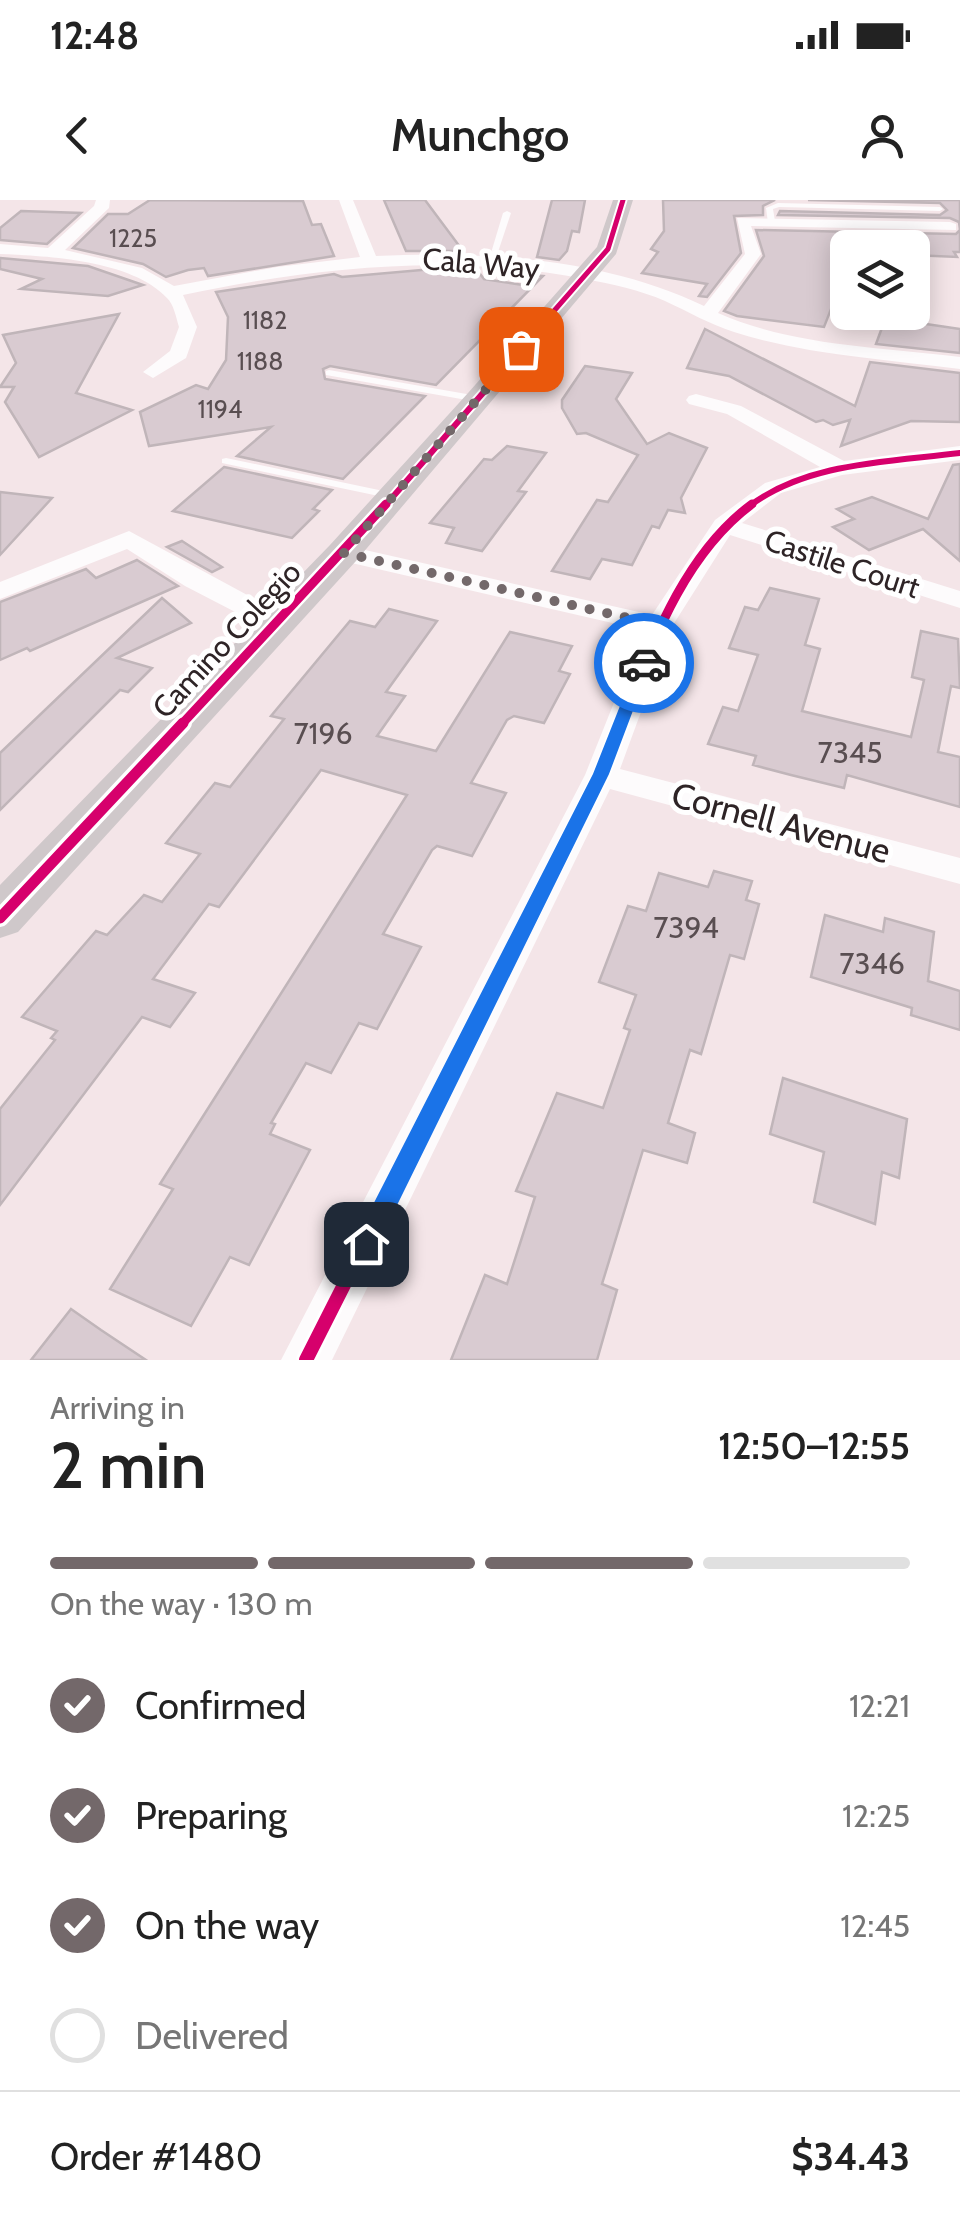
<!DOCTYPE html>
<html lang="en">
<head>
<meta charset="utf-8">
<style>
  body { margin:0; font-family:Cabin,sans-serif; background:#f2f2f2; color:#222; height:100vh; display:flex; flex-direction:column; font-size:38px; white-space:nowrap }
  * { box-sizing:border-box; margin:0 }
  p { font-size:32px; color:#767676 }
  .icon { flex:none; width:55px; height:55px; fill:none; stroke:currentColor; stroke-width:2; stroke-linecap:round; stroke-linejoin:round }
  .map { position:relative; height:1160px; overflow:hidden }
  .side { display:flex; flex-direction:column; background:#fff; flex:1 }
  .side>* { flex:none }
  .fabs { position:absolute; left:830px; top:30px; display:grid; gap:20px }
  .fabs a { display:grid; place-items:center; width:100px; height:100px; border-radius:15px; background:#fff; box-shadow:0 5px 25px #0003; font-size:50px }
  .pin { position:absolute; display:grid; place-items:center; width:85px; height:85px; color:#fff; margin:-42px; border-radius:20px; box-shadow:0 5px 15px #0006 }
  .courier { position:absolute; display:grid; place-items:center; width:100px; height:100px; margin:-50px; border:8px solid #1a73e8; border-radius:50%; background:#fff; color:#222; box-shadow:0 2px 12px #0007 }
  .overview em { font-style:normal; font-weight:600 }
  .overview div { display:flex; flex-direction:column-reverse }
  .overview { display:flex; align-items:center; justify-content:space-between; height:170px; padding:0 50px }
  h1 { font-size:65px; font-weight:600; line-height:75px }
  .bar { display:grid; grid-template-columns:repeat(4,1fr); gap:15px 10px; align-content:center; height:120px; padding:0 50px }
  .bar i { height:12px; border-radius:8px; background:#e0e0e0 }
  .bar .current { background:#73686a }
  .bar p { grid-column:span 4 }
  .line { display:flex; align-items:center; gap:25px; padding:0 50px; border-top:2px solid #e0e0e0 }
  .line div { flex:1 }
  ol { padding:0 50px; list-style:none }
  li { display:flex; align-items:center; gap:30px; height:110px }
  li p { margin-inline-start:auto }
  li .icon { padding:10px; border-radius:50%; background:#73686a; color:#fff; stroke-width:4 }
  li:last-child { color:#767676 }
  li i { width:55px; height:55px; border:5px solid #e0e0e0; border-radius:50% }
  .status { display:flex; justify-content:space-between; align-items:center; height:70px; padding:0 50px; background:#fff; direction:ltr }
  .status svg { height:28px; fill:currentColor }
  header { display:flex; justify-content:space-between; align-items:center; height:130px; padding:0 50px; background:#fff; font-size:45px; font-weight:600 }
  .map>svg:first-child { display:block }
  .building { fill:#d9cbd1; stroke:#c0b5b9; stroke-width:2.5 }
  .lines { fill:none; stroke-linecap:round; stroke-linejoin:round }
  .lane { fill:#fdfbfc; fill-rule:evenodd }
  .street { fill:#fdfbfc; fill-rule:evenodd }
  .secondary { fill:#cfc8ca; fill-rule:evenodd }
  .cycleway-far4-casing { stroke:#fff; stroke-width:9 }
  .cycleway-far3-casing { stroke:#fff; stroke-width:10 }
  .cycleway-far2-casing { stroke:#fff; stroke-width:14 }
  .cycleway-far1-casing { stroke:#fff; stroke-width:18 }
  .cycleway-casing { stroke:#fff; stroke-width:20 }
  .cycleway-far4 { stroke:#d6006c; stroke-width:5 }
  .cycleway-far3 { stroke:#d6006c; stroke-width:6 }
  .cycleway-far2 { stroke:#d6006c; stroke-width:9 }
  .cycleway-far1 { stroke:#d6006c; stroke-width:11 }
  .cycleway { stroke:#d6006c; stroke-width:14 }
  .route { fill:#1a73e8 }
  .done { stroke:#73686a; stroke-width:10; stroke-dasharray:0 18 }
  .labels { text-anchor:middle; stroke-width:10; stroke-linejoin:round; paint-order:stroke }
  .far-number-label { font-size:25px; fill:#594e51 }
  .far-street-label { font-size:30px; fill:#2e2426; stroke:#fff }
  .number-label { font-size:30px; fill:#594e51 }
  .street-label { font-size:35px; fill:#2e2426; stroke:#fff }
</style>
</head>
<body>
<div class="status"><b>12:48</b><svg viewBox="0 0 49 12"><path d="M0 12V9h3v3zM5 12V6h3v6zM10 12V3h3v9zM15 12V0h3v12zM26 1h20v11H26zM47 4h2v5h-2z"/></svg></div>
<header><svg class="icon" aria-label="back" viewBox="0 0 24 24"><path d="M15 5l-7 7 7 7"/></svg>Munchgo<svg class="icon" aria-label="person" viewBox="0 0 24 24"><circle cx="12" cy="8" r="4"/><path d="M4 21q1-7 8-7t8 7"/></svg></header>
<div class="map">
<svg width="960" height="1160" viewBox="0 0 960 1160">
  <rect width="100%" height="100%" fill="#f4e5e8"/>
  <g class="building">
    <path d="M 150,0 L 303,1 L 312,25 L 321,24 L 334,56 L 208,76 L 204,68 L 188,70 L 166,77 L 143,64 L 73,48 L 108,14 L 128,14 Z"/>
    <path d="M 384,0 L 425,0 L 463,51 L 406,51 Z"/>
    <path d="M 552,0 L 585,0 L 579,32 L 572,31 L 567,51 L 559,60 L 537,57 Z"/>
    <path d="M 663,0 L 775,0 L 763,6 L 763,15 L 734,16 L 741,53 L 707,97 L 699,96 L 707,84 L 642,73 L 658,52 L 651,49 L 664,31 Z"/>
    <path d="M 808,0 L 960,0 L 960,52 L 954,52 L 957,57 L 912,55 L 912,48 L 837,48 L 846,71 L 824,127 L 737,116 L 724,111 L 764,56 L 756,30 L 956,34 L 960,30 L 959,22 L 950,18 L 778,15 L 780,11 L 940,15 L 947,10 L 940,3 Z"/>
    <path d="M 21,11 L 81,13 L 47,44 L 0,40 L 0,28 Z"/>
    <path d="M 0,58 L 88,66 L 143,85 L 108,96 L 21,89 L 42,79 L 0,69 Z"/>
    <path d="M 433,69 L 477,70 L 484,79 L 530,86 L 533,75 L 543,76 L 436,185 L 330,166 L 323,169 L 325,179 L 425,196 L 343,279 L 237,256 L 271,227 L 149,246 L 140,212 L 196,185 L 208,189 L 226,160 L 228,117 L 216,92 L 334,74 L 342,77 Z"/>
    <path d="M 119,114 L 76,193 L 132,210 L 39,257 L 5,202 L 14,187 L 0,187 L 16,163 L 3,135 Z"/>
    <path d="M 899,120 L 960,129 L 960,153 L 876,144 L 883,125 L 896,127 Z"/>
    <path d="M 705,129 L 855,206 L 870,162 L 960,173 L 960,222 L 911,221 L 841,246 L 850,220 L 833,225 L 823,220 L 816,222 L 729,176 L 687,168 Z"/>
    <path d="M 585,166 L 632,173 L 616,199 L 647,244 L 669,233 L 707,248 L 681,298 L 685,313 L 668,310 L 659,328 L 652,326 L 632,365 L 602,359 L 590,379 L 552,371 L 597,300 L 608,302 L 638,255 L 586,233 L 577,234 L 562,208 L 562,200 Z"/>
    <path d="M 507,246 L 546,253 L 518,291 L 526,292 L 482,351 L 446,343 L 454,328 L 430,323 L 484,259 L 492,260 Z"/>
    <path d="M 960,264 L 960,361 L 923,329 L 869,350 L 833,327 L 854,319 L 837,309 L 872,297 L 928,319 L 953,265 Z"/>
    <path d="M 224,267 L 332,290 L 313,309 L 319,311 L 292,338 L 173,311 Z"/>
    <path d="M 0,292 L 52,298 L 0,355 Z"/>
    <path d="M 182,341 L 222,367 L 212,372 L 167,347 Z"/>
    <path d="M 137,360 L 178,386 L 30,451 L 27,448 L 0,460 L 0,402 L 86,369 L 96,378 Z"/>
    <path d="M 770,388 L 819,399 L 805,445 L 820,449 L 802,511 L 911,537 L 924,480 L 912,477 L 921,431 L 958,439 L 960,488 L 951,486 L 938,552 L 960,557 L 960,607 L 847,575 L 844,588 L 791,575 L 753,565 L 756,556 L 708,544 L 723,507 L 738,511 L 758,455 L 729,448 L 745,407 L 758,410 Z"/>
    <path d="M 162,398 L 191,423 L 117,458 L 152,468 L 128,492 L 120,490 L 0,610 L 0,553 Z"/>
    <path d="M 389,409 L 437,421 L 386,492 L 405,496 L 377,536 L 436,551 L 510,432 L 572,446 L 559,471 L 570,474 L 544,523 L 514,516 L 507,520 L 471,583 L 506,593 L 472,656 L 437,646 L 432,650 L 383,734 L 421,747 L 377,829 L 359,823 L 331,873 L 306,863 L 271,923 L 275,924 L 270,934 L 310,950 L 249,1065 L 230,1057 L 191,1126 L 110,1089 L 173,989 L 160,984 L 407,595 L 321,570 L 219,707 L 209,704 L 153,779 L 195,793 L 170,827 L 142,817 L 0,1005 L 0,909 L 55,840 L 51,838 L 57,831 L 22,817 L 96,731 L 107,735 L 144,695 L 162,702 L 200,654 L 166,643 L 215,583 L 230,587 L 284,519 L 271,516 L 350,421 L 375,427 Z"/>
    <path d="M 714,671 L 752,681 L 746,700 L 759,704 L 744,759 L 730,755 L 701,854 L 690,850 L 668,923 L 695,933 L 687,963 L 643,950 L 602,1084 L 617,1090 L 597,1160 L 451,1160 L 485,1075 L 507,1084 L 535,997 L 516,991 L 557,893 L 603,908 L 630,830 L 624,828 L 636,795 L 599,782 L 628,706 L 646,711 L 659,673 L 708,687 Z"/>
    <path d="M 825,715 L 883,732 L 885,718 L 934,732 L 928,781 L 960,791 L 960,830 L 911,815 L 912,808 L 811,777 Z"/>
    <path d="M 783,878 L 907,919 L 899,978 L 882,972 L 875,1024 L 814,1002 L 824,952 L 770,934 Z"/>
    <path d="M 71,1109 L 101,1130 L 146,1160 L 31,1160 Z"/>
  </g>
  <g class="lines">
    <g class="lane">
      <path d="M 778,3 L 940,7 L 943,9 L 940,11 L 779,7 L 773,9 L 775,21 L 768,23 L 766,8 Z"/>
      <path d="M 507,11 L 511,13 L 495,61 L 488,63 L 503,13 Z"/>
      <path d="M 329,170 L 478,196 L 483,199 L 478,202 L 326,175 L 326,171 Z"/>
      <path d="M 226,258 L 393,293 L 398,296 L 393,299 L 222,263 L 222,259 Z"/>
    </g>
    <g class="street">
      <path d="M 96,0 L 110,0 L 109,8 L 65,50 L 142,68 L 174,86 L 277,67 L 360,57 L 339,0 L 353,0 L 376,56 C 485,51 604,58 704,106 L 745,54 L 737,18 L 950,22 L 956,24 L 956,30 L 751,26 L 761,54 L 718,113 C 792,146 880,147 960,157 L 960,169 C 885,159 807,155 734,132 C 709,124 689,112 665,101 C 640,90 612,84 585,79 C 449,53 317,67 183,95 L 197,127 L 186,158 L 153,178 L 143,172 L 170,151 L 179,127 C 176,117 174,105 167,98 C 132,60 48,56 0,54 L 0,44 L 48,48 L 94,6 Z"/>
      <path d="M 696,194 L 741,206 L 844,261 L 960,246 L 960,260 L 842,275 L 781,293 L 742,323 L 960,391 L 960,408 L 730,335 L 673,425 L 620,569 L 960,658 L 960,684 L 610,589 L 332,1160 L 281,1160 L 585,575 L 643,430 L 343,361 L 330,353 L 343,345 L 652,415 L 715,320 L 765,283 L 820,267 L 727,214 L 689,204 L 686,200 L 689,196 Z"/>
      <path d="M 129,331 L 288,417 L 292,423 L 278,431 L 268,429 L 185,386 L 127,349 L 0,399 L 0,382 Z"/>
    </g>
    <path class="secondary" d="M 613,0 L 633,0 L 616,54 L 356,361 L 18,732 L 0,738 L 0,685 L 330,345 L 468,193 L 597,47 Z"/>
    <defs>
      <path id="cycleway-far4" d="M 533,135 L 608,49 L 623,0"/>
      <g id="cycleway-far3">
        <path d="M 384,307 L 535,133"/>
        <path d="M 748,307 C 807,262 889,262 960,253"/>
      </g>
      <g id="cycleway-far2">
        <path d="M 181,525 L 386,304"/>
        <path d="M 620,525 C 651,447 682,356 752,304"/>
      </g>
      <g id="cycleway-far1">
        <path d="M 0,718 L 183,523"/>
        <path d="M 485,805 L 601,575 L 621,523"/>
      </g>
      <path id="cycleway" d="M 306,1160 L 487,802"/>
    </defs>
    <use href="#cycleway-far4" class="cycleway-far4-casing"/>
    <use href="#cycleway-far3" class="cycleway-far3-casing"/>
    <use href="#cycleway-far2" class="cycleway-far2-casing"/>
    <use href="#cycleway-far1" class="cycleway-far1-casing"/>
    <use href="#cycleway" class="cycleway-casing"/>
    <use href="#cycleway-far4" class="cycleway-far4"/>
    <use href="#cycleway-far3" class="cycleway-far3"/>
    <use href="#cycleway-far2" class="cycleway-far2"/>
    <use href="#cycleway-far1" class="cycleway-far1"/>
    <use href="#cycleway" class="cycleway"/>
  </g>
  <path class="route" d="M 644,458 L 651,463 L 609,574 L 374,1052 L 366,1056 L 357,1052 L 354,1044 L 357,1036 L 593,574 L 637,463 Z"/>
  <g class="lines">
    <path class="done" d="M 521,149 L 344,353 L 659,425 L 644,463"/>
  </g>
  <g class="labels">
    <g class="far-number-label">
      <text x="133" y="47">1225</text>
      <text x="265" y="129">1182</text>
      <text x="260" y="170">1188</text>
      <text x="220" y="218">1194</text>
    </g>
    <g class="far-street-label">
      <text transform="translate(481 64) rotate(5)" y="10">Cala Way</text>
      <text transform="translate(842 364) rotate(18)" y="10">Castile Court</text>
      <text transform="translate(227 440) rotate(-47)" y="10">Camino Colegio</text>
    </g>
    <g class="number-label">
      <text x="323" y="544">7196</text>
      <text x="850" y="563">7345</text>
      <text x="686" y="738">7394</text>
      <text x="872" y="774">7346</text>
    </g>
    <g class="street-label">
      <text transform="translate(781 623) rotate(15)" y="12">Cornell Avenue</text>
    </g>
  </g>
</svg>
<div class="fabs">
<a><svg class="icon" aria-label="layers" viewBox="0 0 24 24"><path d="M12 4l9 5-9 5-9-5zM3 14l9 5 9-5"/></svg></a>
</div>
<div class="pin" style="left:521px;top:149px;background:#ea580c"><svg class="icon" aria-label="bag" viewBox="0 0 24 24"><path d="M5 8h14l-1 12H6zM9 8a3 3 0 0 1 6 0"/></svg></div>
<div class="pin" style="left:366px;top:1044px;background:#1f2937"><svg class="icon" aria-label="home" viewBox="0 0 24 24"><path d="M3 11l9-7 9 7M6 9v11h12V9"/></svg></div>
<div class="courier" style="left:644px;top:463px"><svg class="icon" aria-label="car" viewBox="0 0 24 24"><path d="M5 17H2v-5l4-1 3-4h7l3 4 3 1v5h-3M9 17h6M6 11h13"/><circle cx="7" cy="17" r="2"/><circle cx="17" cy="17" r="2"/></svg></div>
</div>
<section class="side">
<div class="overview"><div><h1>2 min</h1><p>Arriving in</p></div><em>12:50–12:55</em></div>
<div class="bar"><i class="current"></i><i class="current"></i><i class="current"></i><i></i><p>On the way · 130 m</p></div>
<ol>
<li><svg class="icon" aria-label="check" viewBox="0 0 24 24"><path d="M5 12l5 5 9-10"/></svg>Confirmed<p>12:21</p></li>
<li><svg class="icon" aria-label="check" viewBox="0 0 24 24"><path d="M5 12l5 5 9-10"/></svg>Preparing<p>12:25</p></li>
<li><svg class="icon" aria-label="check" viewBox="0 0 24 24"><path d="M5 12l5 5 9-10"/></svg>On the way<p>12:45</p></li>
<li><i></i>Delivered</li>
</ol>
<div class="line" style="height:130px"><div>Order #1480</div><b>$34.43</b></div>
</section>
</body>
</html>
